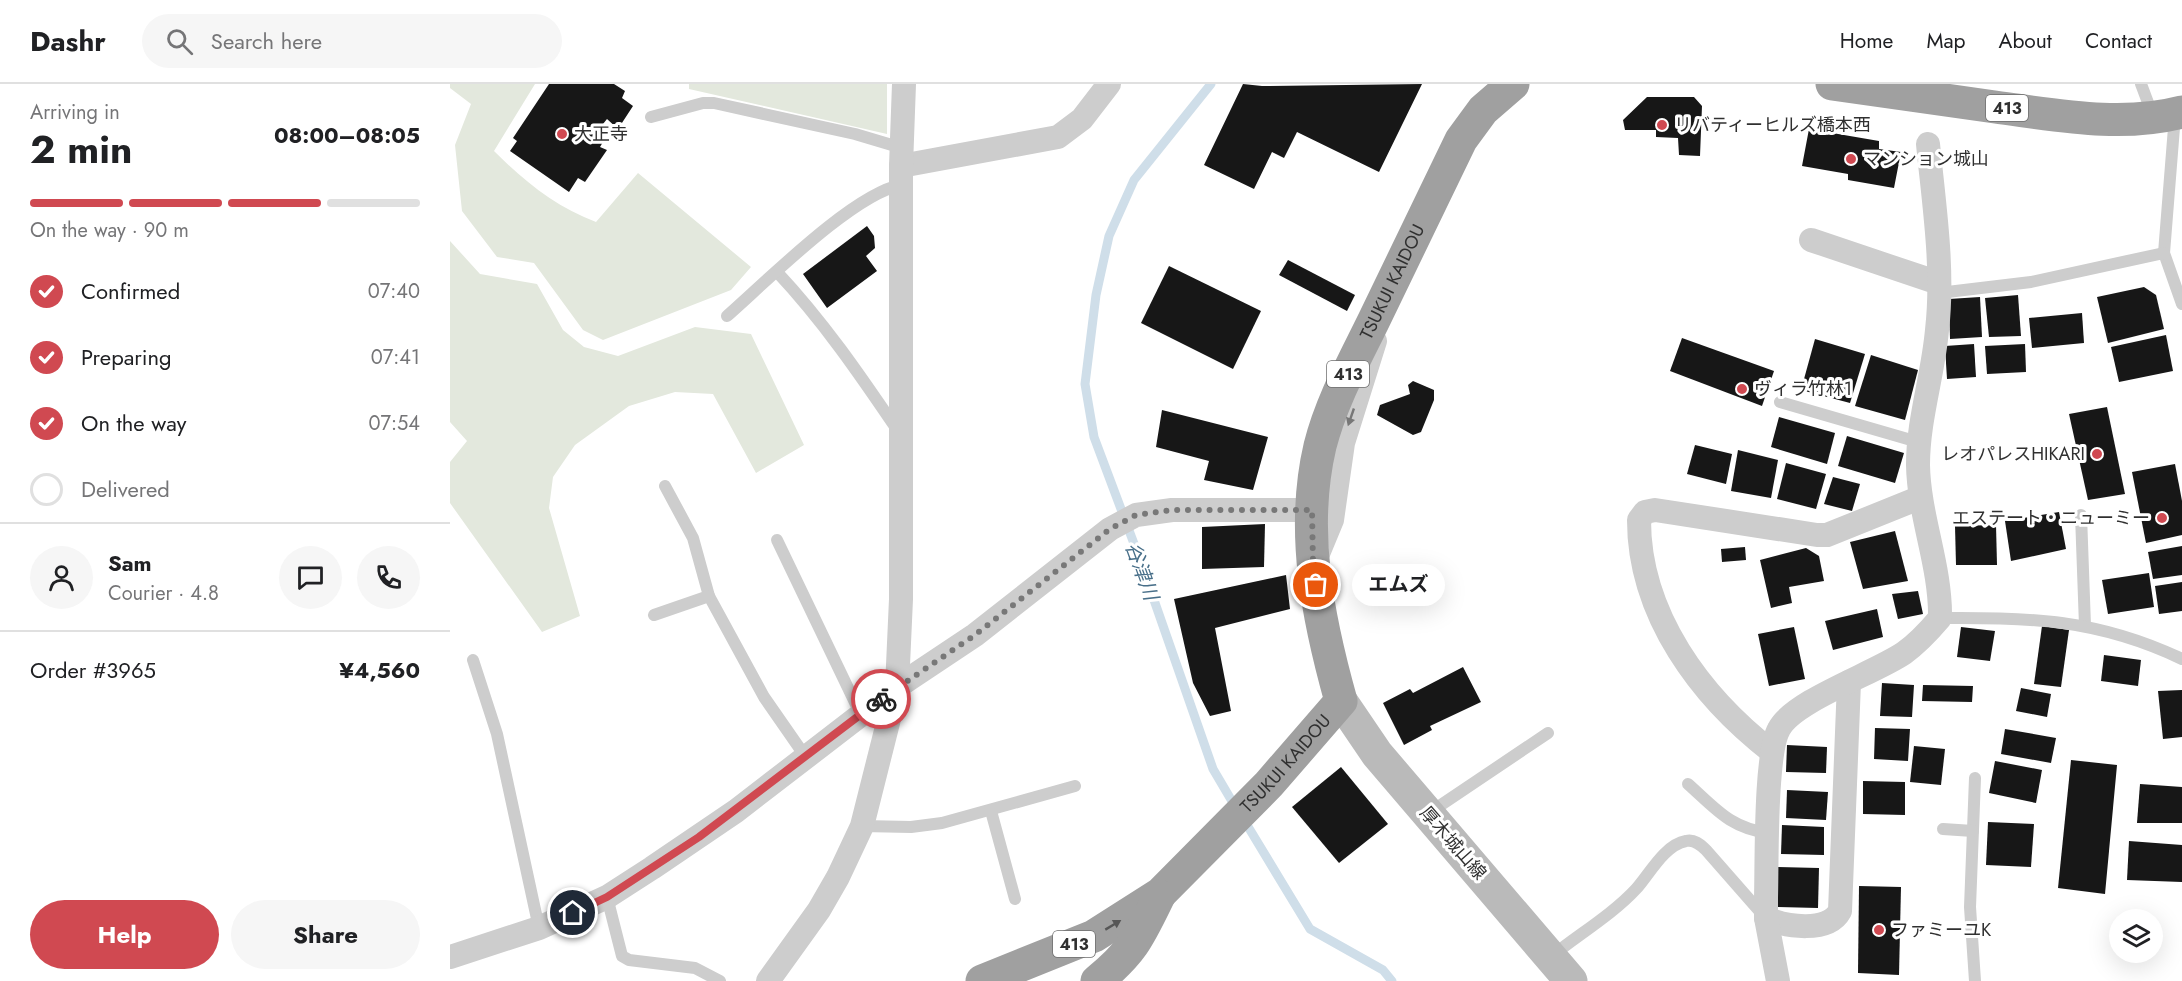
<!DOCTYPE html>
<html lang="en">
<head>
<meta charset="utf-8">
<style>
  body { margin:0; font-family:Jost,"Noto Sans JP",sans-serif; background:#f6f6f6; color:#202124; height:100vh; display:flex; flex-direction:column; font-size:22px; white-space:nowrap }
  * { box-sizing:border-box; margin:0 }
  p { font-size:20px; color:#757577 }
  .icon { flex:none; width:33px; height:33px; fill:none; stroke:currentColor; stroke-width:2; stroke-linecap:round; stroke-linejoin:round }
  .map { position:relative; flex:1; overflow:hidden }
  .side { display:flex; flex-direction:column; background:#fff; width:450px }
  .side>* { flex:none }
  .fabs { position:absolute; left:1659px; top:825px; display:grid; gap:12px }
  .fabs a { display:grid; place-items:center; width:54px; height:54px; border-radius:50%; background:#fff; box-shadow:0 6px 24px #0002; font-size:30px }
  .pin { position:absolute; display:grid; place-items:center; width:51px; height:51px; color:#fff; margin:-26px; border:3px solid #fff; border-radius:50%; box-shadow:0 2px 6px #0007 }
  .courier { position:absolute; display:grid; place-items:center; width:60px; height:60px; margin:-30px; border:4px solid #d04951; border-radius:50%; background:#fff; color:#222; box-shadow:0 2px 8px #0007 }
  .bubble { position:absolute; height:42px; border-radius:21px; background:#fff; box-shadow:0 6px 24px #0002; font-size:20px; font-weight:700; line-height:42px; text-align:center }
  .overview em { font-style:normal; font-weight:700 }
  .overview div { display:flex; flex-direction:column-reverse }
  .overview { display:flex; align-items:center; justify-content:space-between; height:102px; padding:0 30px }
  h1 { font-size:39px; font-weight:700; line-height:45px }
  .bar { display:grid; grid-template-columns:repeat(4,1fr); gap:9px 6px; align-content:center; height:72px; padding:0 30px }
  .bar i { height:8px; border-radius:4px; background:#e0e0e0 }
  .bar .on { background:#d04951 }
  .bar p { grid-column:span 4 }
  .line { display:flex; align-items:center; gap:15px; padding:0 30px; border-top:2px solid #e0e0e0 }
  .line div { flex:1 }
  .round { display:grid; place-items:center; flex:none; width:63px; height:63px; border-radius:32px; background:#f6f6f6 }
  ol { padding:0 30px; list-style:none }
  li { display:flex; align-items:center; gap:18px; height:66px }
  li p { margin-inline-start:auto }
  li .icon { padding:6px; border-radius:50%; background:#d04951; color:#fff; stroke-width:4 }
  li:last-child { color:#757577 }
  li i { width:33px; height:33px; border:3px solid #e0e0e0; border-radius:50% }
  .primary-button { display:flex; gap:12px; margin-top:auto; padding:12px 30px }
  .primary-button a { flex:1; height:69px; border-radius:36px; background:#d04951; color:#fff; font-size:24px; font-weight:700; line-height:69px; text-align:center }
  .primary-button a+a { background:#f6f6f6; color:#202124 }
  header { display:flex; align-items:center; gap:36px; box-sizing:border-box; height:84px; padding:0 30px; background:#fff; border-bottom:2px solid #e0e0e0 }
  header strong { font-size:28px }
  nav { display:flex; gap:33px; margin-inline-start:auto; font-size:21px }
  .search { width:420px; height:54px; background:#f6f6f6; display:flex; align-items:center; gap:15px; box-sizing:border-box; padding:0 21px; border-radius:33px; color:#757577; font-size:22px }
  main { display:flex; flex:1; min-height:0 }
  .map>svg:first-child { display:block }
  .green { fill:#e3e8dd }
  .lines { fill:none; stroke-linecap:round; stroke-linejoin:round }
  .stream { stroke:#cfdee9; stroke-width:9 }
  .building { fill:#171717 }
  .service { stroke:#cdcdcd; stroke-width:12 }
  .minor { stroke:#cdcdcd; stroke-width:24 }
  .secondary { stroke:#bababa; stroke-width:33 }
  .trunk { stroke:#a0a0a0; stroke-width:33 }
  .oneway { fill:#777 }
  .oneway2 { fill:#575757 }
  .done { stroke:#787878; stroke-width:6; stroke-dasharray:0 10.8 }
  .route { stroke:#d04951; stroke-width:8 }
  .poi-dot { fill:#d04951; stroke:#fff; stroke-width:2 }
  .labels { text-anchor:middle; stroke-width:6; stroke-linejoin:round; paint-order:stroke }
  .shield { fill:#fff; stroke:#6e6e6e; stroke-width:1.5 }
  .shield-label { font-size:16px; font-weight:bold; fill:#303030 }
  .poi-label { font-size:18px; fill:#303030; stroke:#fff; text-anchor:start }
  .street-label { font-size:18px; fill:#303030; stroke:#fff }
  .water-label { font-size:20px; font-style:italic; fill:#486f89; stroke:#fff }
</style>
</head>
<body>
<header>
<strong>Dashr</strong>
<div class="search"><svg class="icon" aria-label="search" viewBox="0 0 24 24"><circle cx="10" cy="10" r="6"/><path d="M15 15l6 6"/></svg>Search here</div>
<nav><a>Home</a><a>Map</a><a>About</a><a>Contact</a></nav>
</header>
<main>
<section class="side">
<div class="overview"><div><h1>2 min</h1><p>Arriving in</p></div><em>08:00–08:05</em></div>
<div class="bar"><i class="on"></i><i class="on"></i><i class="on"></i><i></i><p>On the way · 90 m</p></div>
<ol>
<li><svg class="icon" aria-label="check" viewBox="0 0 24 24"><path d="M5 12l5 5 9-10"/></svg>Confirmed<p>07:40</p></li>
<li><svg class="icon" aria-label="check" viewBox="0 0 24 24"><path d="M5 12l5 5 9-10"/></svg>Preparing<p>07:41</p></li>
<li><svg class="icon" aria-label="check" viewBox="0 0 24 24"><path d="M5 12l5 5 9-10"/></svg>On the way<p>07:54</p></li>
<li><i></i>Delivered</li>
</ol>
<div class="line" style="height:108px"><a class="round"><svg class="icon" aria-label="person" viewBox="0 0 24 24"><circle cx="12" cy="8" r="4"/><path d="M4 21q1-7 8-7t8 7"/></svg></a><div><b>Sam</b><p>Courier · 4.8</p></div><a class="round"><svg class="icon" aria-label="chat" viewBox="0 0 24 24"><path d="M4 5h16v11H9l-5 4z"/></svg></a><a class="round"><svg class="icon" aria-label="phone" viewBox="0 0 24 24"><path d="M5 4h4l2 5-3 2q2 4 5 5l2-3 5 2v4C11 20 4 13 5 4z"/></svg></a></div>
<div class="line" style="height:78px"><div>Order #3965</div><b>¥4,560</b></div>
<div class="primary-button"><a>Help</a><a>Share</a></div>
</section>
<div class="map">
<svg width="1732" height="897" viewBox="0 0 1732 897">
  <rect width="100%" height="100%" fill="#fff"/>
  <g class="green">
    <path d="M 0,0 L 85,0 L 44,67 C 75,98 106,123 146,138 L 188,89 L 301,183 L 281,206 L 153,256 L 133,246 L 84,179 L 47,173 L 12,127 L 5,61 L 21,20 L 0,4 Z"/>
    <path d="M 239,0 L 437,0 L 437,50 L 239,5 Z"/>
    <path d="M 0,157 L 30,190 L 87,200 L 113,246 L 134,263 L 168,272 L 245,243 L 301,250 L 354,361 L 306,389 L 263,310 L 225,308 L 179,322 L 125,361 L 103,393 L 99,424 L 130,532 L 92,548 L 0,419 L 0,378 L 17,357 L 0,338 Z"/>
  </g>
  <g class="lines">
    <g class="stream">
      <path d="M 761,0 L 684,96 L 659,152 L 646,211 L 635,300 L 644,353 L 689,473 L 763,685 L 786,724"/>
      <path d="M 794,736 L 860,845 L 933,886 L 942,897"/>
    </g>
  </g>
  <g class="building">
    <path d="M 99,0 L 164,0 L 175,7 L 172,14 L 183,22 L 168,45 L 157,35 L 153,40 L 160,46 L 150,63 L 157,66 L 135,98 L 128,94 L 119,108 L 60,67 L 67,57 L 63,54 Z"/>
    <path d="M 793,0 L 812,2 L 972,0 L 929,88 L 847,48 L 834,74 L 822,68 L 804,105 L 754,81 Z"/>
    <path d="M 1197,13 L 1244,13 L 1252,22 L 1250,72 L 1229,71 L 1228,54 L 1206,53 L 1206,46 L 1175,46 L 1173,36 Z"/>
    <path d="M 1359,45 L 1429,57 L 1429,65 L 1451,68 L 1444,104 L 1398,96 L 1398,90 L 1352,82 Z"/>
    <path d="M 417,142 L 424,152 L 425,164 L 416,172 L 427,187 L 377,224 L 353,190 Z"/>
    <path d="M 838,176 L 905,211 L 897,227 L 829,191 Z"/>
    <path d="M 719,182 L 811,227 L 783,285 L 691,239 Z"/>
    <path d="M 1694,203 L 1706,211 L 1714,245 L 1658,259 L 1647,213 Z"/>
    <path d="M 1568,211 L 1571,252 L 1539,253 L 1535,214 Z"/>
    <path d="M 1530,213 L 1532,253 L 1500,255 L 1499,215 Z"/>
    <path d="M 1632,229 L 1634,259 L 1582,264 L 1579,234 Z"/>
    <path d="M 1716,251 L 1723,287 L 1669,298 L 1661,263 Z"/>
    <path d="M 1232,254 L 1324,287 L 1312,322 L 1220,287 Z"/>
    <path d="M 1365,255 L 1415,270 L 1400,319 L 1351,306 Z"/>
    <path d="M 1524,260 L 1526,293 L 1497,295 L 1495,262 Z"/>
    <path d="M 1575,260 L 1576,288 L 1537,290 L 1535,262 Z"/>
    <path d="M 1421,271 L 1468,286 L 1455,336 L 1405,322 Z"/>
    <path d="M 963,297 L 984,306 L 984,316 L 971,348 L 963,351 L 927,331 L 930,321 L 960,310 L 958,301 Z"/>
    <path d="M 1657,323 L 1675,410 L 1638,416 L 1619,330 Z"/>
    <path d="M 712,326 L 818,353 L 803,406 L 754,396 L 759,377 L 706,363 Z"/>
    <path d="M 1329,333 L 1385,349 L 1377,380 L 1321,363 Z"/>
    <path d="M 1397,352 L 1454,369 L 1445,399 L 1388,382 Z"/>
    <path d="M 1245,361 L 1282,370 L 1276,400 L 1237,390 Z"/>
    <path d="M 1288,366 L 1328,376 L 1321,414 L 1281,407 Z"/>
    <path d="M 1336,379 L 1376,390 L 1366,425 L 1327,415 Z"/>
    <path d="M 1725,380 L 1732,417 L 1732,451 L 1696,459 L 1682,388 Z"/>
    <path d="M 1383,393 L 1410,400 L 1402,427 L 1374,420 Z"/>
    <path d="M 1609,428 L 1616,465 L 1561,477 L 1555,437 Z"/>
    <path d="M 815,440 L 814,483 L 752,485 L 752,443 Z"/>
    <path d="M 1546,441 L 1547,481 L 1506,481 L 1505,442 Z"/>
    <path d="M 1445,447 L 1458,497 L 1413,505 L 1400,458 Z"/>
    <path d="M 1732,462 L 1732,491 L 1703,495 L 1698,468 Z"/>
    <path d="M 1295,463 L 1296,476 L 1272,478 L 1271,465 Z"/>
    <path d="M 1356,464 L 1369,472 L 1374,497 L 1339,503 L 1342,519 L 1321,524 L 1310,476 Z"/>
    <path d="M 1699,489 L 1704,523 L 1658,530 L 1652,496 Z"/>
    <path d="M 836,491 L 840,525 L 765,544 L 781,627 L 760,632 L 743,599 L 724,515 Z"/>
    <path d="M 1732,498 L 1732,527 L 1709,530 L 1705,502 Z"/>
    <path d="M 1468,507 L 1473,530 L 1448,535 L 1442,510 Z"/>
    <path d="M 1427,525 L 1433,553 L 1383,566 L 1375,537 Z"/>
    <path d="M 1592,542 L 1619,546 L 1611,603 L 1584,600 Z"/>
    <path d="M 1344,543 L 1355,595 L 1319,602 L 1308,550 Z"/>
    <path d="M 1511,543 L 1545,547 L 1540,577 L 1507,573 Z"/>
    <path d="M 1654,571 L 1691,576 L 1688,602 L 1651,597 Z"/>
    <path d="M 1013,583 L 1031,618 L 980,642 L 982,646 L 954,661 L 933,619 L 960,605 L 963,609 Z"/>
    <path d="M 1432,599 L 1464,601 L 1462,633 L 1430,632 Z"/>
    <path d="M 1473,601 L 1523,602 L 1522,618 L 1472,617 Z"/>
    <path d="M 1571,604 L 1601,610 L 1597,633 L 1566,627 Z"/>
    <path d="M 1732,606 L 1732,653 L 1713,655 L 1708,607 Z"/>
    <path d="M 1425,644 L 1460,645 L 1458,677 L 1424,675 Z"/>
    <path d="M 1555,645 L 1606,654 L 1601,679 L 1551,670 Z"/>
    <path d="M 1337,661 L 1377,663 L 1376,689 L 1336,688 Z"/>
    <path d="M 1464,662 L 1495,665 L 1491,701 L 1460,698 Z"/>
    <path d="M 1621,676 L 1667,681 L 1655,810 L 1608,804 Z"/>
    <path d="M 1545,677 L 1592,686 L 1586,719 L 1539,709 Z"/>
    <path d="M 891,683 L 938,740 L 889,779 L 842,723 Z"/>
    <path d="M 1413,697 L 1455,698 L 1455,731 L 1413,730 Z"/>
    <path d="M 1690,700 L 1732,703 L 1732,739 L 1687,739 Z"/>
    <path d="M 1337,706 L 1378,708 L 1376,736 L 1336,734 Z"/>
    <path d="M 1538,738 L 1584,740 L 1581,783 L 1536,781 Z"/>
    <path d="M 1332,741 L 1374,743 L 1374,771 L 1331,770 Z"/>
    <path d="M 1679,757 L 1732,761 L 1732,798 L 1677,796 Z"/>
    <path d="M 1326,783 L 1369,784 L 1368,824 L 1325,823 Z"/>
    <path d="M 1409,802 L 1451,803 L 1449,891 L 1408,889 Z"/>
  </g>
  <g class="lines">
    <g class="service">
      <path d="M 1691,0 L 1703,32"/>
      <path d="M 1725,31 L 1714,169 L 1732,220"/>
      <path d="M 201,33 L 253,19 L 264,19 L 405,50 L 452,64"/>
      <path d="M 327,188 C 373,237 410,291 448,347"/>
      <path d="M 1489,209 L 1581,198 L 1714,169"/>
      <path d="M 277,232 C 316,198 403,110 451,101"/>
      <path d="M 1330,318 L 1468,358"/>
      <path d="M 215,402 L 243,454 L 259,512 L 314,613 L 355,672"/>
      <path d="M 1631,431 L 1635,542"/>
      <path d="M 327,456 L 411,631"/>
      <path d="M 204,531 L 259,512"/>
      <path d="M 1490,534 C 1580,533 1648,535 1732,575"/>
      <path d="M 23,576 L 47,650 L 89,844"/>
      <path d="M 1525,694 L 1520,823 L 1525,897"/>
      <path d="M 1238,700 C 1266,725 1280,744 1318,749"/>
      <path d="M 541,727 L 565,815"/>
      <path d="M 979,729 L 1098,649"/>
      <path d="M 412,742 L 461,743 L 492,739 L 625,702"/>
      <path d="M 1493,745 L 1523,747"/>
      <path d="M 157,813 L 172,872 L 179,876 L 245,884 L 270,897"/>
      <path d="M 1102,872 C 1128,851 1163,830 1186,805 C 1199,791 1214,761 1236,757 C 1244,755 1250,760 1256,766 L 1313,831"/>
    </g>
    <g class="minor">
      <path d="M 451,82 L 608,53 L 632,35 L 659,0"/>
      <path d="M 1361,156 L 1489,199"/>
      <path d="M 865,477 L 882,436 L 893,359 L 925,257"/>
      <path d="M 1322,668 C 1251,613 1189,531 1189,436 L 1195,428 L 1205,426 L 1367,451 L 1377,451 L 1469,414"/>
      <path d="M 1316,834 C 1336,843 1378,849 1390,827 L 1399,598"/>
      <path d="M 0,873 L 89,844 L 157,813 L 202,784 L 286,727 L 447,603 L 525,551 L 660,445 L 686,431 L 722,426 L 862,426"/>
      <path d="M 318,897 L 369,826 L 388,793 L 412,742 L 447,603 L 451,515 L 451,82 L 454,0"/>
      <path d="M 1328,897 L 1316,834 L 1316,814 C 1317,779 1315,669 1329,645 C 1343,617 1425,589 1454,569 C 1468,559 1479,547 1490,534 C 1491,482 1469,433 1468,381 C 1468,335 1483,292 1487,246 C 1494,185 1484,121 1478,60"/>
    </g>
    <path class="secondary" d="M 891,617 L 927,670 L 1121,897"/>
    <g class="trunk">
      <path d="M 1382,0 C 1436,8 1491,15 1545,23 C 1607,31 1671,44 1732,28"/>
      <path id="s1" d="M 532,897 L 644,852 L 710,810 L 819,700 L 891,617 C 868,535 850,447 870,362 C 881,318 904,277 924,236 C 953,176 982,116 1011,56 L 1033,26 L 1063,0"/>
      <path d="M 647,897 C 683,868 689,853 709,812"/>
    </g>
  </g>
  <defs><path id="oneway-solid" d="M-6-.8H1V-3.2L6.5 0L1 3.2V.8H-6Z" transform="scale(1.5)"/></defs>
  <use class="oneway" href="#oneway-solid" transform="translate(901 333) rotate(109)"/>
  <use class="oneway2" href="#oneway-solid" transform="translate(663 841) rotate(-31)"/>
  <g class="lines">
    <path class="done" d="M 431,615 L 525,551 L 660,445 L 686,431 L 722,426 L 862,426 L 863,480 L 866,501"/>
    <path class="route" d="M 123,829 L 157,813 L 249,753 L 431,615"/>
  </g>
  <g class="poi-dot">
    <circle cx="1212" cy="41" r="6"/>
    <circle cx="112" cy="50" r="6"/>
    <circle cx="1401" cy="75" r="6"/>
    <circle cx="1292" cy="305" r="6"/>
    <circle cx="1647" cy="370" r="6"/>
    <circle cx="1712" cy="434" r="6"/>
    <circle cx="1429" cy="846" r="6"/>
  </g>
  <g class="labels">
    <g class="shield">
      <rect x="1536" y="11" width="42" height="26" rx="4.5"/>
      <rect x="877" y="277" width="42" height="26" rx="4.5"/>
      <rect x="603" y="847" width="42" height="26" rx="4.5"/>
    </g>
    <g class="shield-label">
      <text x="1557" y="30">413</text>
      <text x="898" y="296">413</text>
      <text x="624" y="866">413</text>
    </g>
    <g class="poi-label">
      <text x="1224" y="47">リバティーヒルズ橋本西</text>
      <text x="124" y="56">大正寺</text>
      <text x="1413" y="81">マンション城山</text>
      <text x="1304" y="311">ヴィラ竹林1</text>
      <text x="1635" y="376" text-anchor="end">レオパレスHIKARI</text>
      <text x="1700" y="440" text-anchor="end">エステート・ニューミー</text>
      <text x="1441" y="852">ファミーユK</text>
    </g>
    <g class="street-label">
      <text dy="6" stroke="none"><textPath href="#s1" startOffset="902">TSUKUI KAIDOU</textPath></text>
      <text dy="6" stroke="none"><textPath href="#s1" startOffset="380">TSUKUI KAIDOU</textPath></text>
      <text transform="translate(1003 759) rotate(49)" y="6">厚木城山線</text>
    </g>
    <g class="water-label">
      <text transform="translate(692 487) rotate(70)" y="7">谷津川</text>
    </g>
  </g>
</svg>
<div class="fabs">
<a><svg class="icon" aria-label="layers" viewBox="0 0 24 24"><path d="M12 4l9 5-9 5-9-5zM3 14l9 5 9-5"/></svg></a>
</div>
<div class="pin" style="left:866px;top:501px;background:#ea580c"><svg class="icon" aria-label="bag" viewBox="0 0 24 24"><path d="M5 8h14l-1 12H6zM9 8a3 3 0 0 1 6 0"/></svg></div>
<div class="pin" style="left:123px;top:829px;background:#1f2937"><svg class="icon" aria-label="home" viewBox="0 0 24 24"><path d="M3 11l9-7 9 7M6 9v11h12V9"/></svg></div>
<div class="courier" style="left:431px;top:615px"><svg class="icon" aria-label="bike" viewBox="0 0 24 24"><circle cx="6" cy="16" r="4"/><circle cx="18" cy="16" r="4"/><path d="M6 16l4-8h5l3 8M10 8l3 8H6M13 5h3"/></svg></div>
<div class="bubble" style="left:902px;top:480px;width:93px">エムズ</div>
</div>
</main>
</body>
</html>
